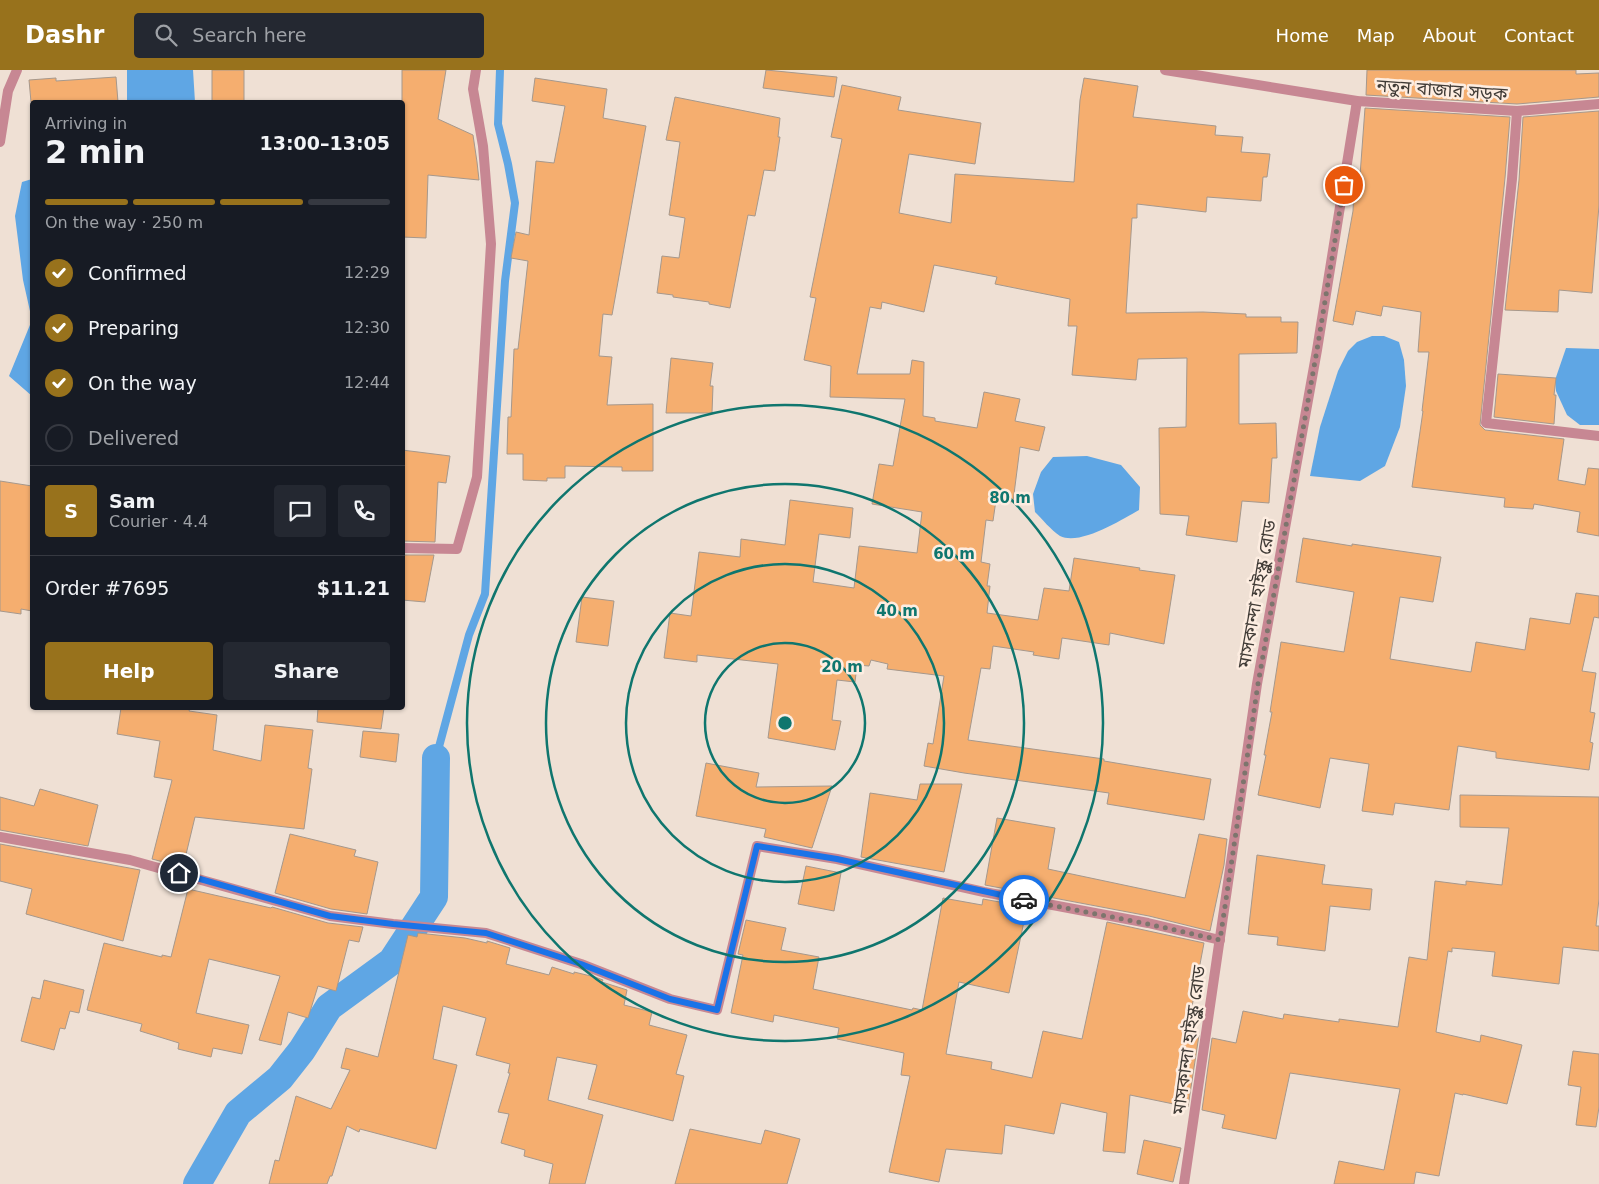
<!DOCTYPE html>
<html lang="en">
<head>
<meta charset="utf-8">
<style>
  body { margin:0; font-family:"DejaVu Sans","Noto Sans Bengali",sans-serif; background:#242831; color:#f1f3f6; height:100vh; display:flex; flex-direction:column; font-size:19px; white-space:nowrap }
  * { box-sizing:border-box; margin:0 }
  p { font-size:16px; color:#9ea1a6 }
  .icon { flex:none; width:28px; height:28px; fill:none; stroke:currentColor; stroke-width:2; stroke-linecap:round; stroke-linejoin:round }
  .map { position:relative; flex:1; overflow:hidden }
  .drawer { position:absolute; left:30px; top:30px; width:375px; height:610px; display:flex; flex-direction:column; background:#171b24; border-radius:5px; box-shadow:0 1px 4px #0004 }
  .drawer>* { flex:none }
  .pin { position:absolute; display:grid; place-items:center; width:42px; height:42px; color:#fff; margin:-21px; border:2px solid #fff; border-radius:50%; box-shadow:0 1px 5px #0007 }
  .courier { position:absolute; display:grid; place-items:center; width:50px; height:50px; margin:-25px; border:4px solid #1a73e8; border-radius:50%; background:#fff; color:#222; box-shadow:0 1px 6px #0007 }
  .overview em { font-style:normal; font-weight:600 }
  .overview div { display:flex; flex-direction:column-reverse }
  .overview { display:flex; align-items:center; justify-content:space-between; height:85px; padding:0 15px }
  h1 { font-size:32px; font-weight:600; line-height:38px }
  .bar { display:grid; grid-template-columns:repeat(4,1fr); gap:8px 5px; align-content:center; height:60px; padding:0 15px }
  .bar i { height:6px; border-radius:4px; background:#363941 }
  .bar .on { background:#98721c }
  .bar p { grid-column:span 4 }
  .line { display:flex; align-items:center; gap:12px; padding:0 15px; border-top:1px solid #363941 }
  .line div { flex:1 }
  .round { display:grid; place-items:center; flex:none; width:52px; height:52px; border-radius:5px; background:#242831 }
  ol { padding:0 15px; list-style:none }
  li { display:flex; align-items:center; gap:15px; height:55px }
  li p { margin-inline-start:auto }
  li .icon { padding:5px; border-radius:50%; background:#98721c; color:#fff; stroke-width:4 }
  li:last-child { color:#9ea1a6 }
  li i { width:28px; height:28px; border:2px solid #363941; border-radius:50% }
  .primary-button { display:flex; gap:10px; margin-top:auto; padding:10px 15px }
  .primary-button a { flex:1; height:58px; border-radius:5px; background:#98721c; color:#fff; font-size:20px; font-weight:600; line-height:58px; text-align:center }
  .primary-button a+a { background:#242831; color:#f1f3f6 }
  header { display:flex; align-items:center; gap:30px; box-sizing:border-box; height:70px; padding:0 25px; background:#98721c; color:#fff }
  header strong { font-size:24px }
  nav { display:flex; gap:28px; margin-inline-start:auto; font-size:18px }
  .search { width:350px; height:45px; background:#242831; display:flex; align-items:center; gap:12px; box-sizing:border-box; padding:0 18px; border-radius:5px; color:#9ea1a6; font-size:19px }
  .map>svg:first-child { display:block }
  .water { fill:#5fa6e4 }
  .lines { fill:none; stroke-linecap:round; stroke-linejoin:round }
  .stream { stroke:#5fa6e4; stroke-width:8 }
  .canal { stroke:#5fa6e4; stroke-width:28 }
  .building { fill:#f5ae6f; stroke:#a6988c }
  .minor { stroke:#c78793; stroke-width:10 }
  .tertiary { stroke:#c78793; stroke-width:10 }
  .done { stroke:#7d756d; stroke-width:5; stroke-dasharray:0 9 }
  .route { stroke:#1a73e8; stroke-width:6 }
  .ring { fill:none; stroke:#0f766e; stroke-width:2.5 }
  .labels { text-anchor:middle; stroke-width:5; stroke-linejoin:round; paint-order:stroke }
  .street-label { font-size:18px; fill:#403b36; stroke:#fdede1 }
  .centre { fill:#0f766e; stroke:#fdede1; stroke-width:2.5 }
  .ring-label { font-size:15px; text-anchor:middle; font-weight:bold; fill:#0f766e; stroke:#fdede1; stroke-width:5; stroke-linejoin:round; paint-order:stroke }
</style>
</head>
<body>
<header>
<strong>Dashr</strong>
<div class="search"><svg class="icon" aria-label="search" viewBox="0 0 24 24"><circle cx="10" cy="10" r="6"/><path d="M15 15l6 6"/></svg>Search here</div>
<nav><a>Home</a><a>Map</a><a>About</a><a>Contact</a></nav>
</header>
<div class="map">
<svg width="1599" height="1114" viewBox="0 0 1599 1114">
  <rect width="100%" height="100%" fill="#efe0d4"/>
  <g class="water">
    <path d="M 127,0 L 193,0 L 195,32 L 127,32 Z"/>
    <path d="M 32,109 L 32,326 L 9,306 L 32,250 L 23,210 L 15,146 L 22,112 Z"/>
    <path d="M 1372,266 L 1384,266 L 1399,272 L 1404,290 L 1406,316 L 1400,357 L 1385,396 L 1360,411 L 1310,406 L 1320,357 L 1338,301 L 1348,281 L 1357,272 Z"/>
    <path d="M 1566,278 L 1599,279 L 1599,355 L 1580,355 L 1567,345 L 1556,321 L 1555,310 Z"/>
    <path d="M 1087,386 L 1121,395 L 1140,417 L 1139,440 C 1121,450 1080,476 1060,466 C 1051,460 1042,449 1035,442 L 1033,424 L 1041,402 L 1053,387 Z"/>
  </g>
  <g class="lines">
    <path class="stream" d="M 436,688 L 469,565 L 485,524 L 505,211 L 515,133 L 508,94 L 498,54 L 500,0"/>
    <path class="canal" d="M 197,1114 L 238,1043 L 280,1008 L 302,980 L 329,937 L 392,891 L 434,827 L 436,688"/>
  </g>
  <g class="building">
    <rect x="212" y="0" width="32" height="32"/>
    <path d="M 402,0 L 446,0 L 438,49 L 473,65 L 477,92 L 479,110 L 428,105 L 426,168 L 402,167 Z"/>
    <path d="M 766,0 L 837,7 L 834,27 L 763,18 Z"/>
    <path d="M 1367,0 L 1576,0 L 1576,4 L 1599,3 L 1599,27 L 1517,34 L 1366,25 Z"/>
    <path d="M 116,7 L 118,32 L 31,32 L 29,10 L 56,8 L 56,11 Z"/>
    <path d="M 535,8 L 607,19 L 603,48 L 646,56 L 612,245 L 603,244 L 599,286 L 612,287 L 607,335 L 653,334 L 653,401 L 622,401 L 622,397 L 565,396 L 565,408 L 547,408 L 547,411 L 523,410 L 523,384 L 507,384 L 508,347 L 511,347 L 514,279 L 518,279 L 528,191 L 511,188 L 516,162 L 529,165 L 536,91 L 554,93 L 565,36 L 532,31 Z"/>
    <path d="M 1084,8 L 1138,16 L 1133,47 L 1216,56 L 1215,65 L 1243,67 L 1241,82 L 1270,84 L 1267,107 L 1263,107 L 1261,131 L 1207,127 L 1206,142 L 1137,134 L 1137,148 L 1132,148 L 1126,243 L 1203,242 L 1246,244 L 1246,247 L 1281,247 L 1281,252 L 1298,252 L 1297,283 L 1239,284 L 1239,354 L 1276,353 L 1277,388 L 1272,388 L 1269,433 L 1242,431 L 1237,472 L 1186,465 L 1189,446 L 1160,444 L 1159,358 L 1186,357 L 1187,288 L 1138,289 L 1136,310 L 1072,305 L 1077,256 L 1068,256 L 1070,229 L 995,214 L 997,207 L 934,195 L 924,242 L 882,232 L 881,239 L 870,237 L 857,304 L 910,304 L 912,290 L 924,292 L 923,346 L 935,348 L 935,351 L 977,358 L 984,322 L 1020,329 L 1015,351 L 1045,357 L 1039,381 L 1020,377 L 1013,432 L 996,430 L 993,451 L 986,450 L 981,492 L 990,494 L 987,516 L 990,516 L 987,543 L 1038,550 L 1044,518 L 1069,521 L 1074,488 L 1140,498 L 1139,500 L 1175,505 L 1164,574 L 1110,563 L 1109,575 L 1062,568 L 1059,589 L 1033,585 L 1034,582 L 993,576 L 990,599 L 981,598 L 968,670 L 1104,689 L 1104,691 L 1211,709 L 1204,750 L 1107,734 L 1109,723 L 964,703 L 924,696 L 928,673 L 933,674 L 944,606 L 887,599 L 888,594 L 871,590 L 869,596 L 857,595 L 855,612 L 837,610 L 832,650 L 841,651 L 835,680 L 768,668 L 778,594 L 697,585 L 697,592 L 664,588 L 670,543 L 691,546 L 699,482 L 740,487 L 741,469 L 785,475 L 790,430 L 853,438 L 850,468 L 819,464 L 813,512 L 854,518 L 859,476 L 917,483 L 922,442 L 872,434 L 879,394 L 893,396 L 905,329 L 830,327 L 831,296 L 804,290 L 816,228 L 810,227 L 842,69 L 831,67 L 842,15 L 901,27 L 898,40 L 981,53 L 975,94 L 909,84 L 899,143 L 951,153 L 955,104 L 1074,112 L 1080,30 Z"/>
    <path d="M 675,27 L 780,48 L 778,67 L 780,67 L 775,101 L 764,100 L 755,146 L 748,145 L 730,238 L 709,234 L 709,232 L 673,227 L 673,225 L 657,223 L 662,186 L 679,188 L 685,148 L 669,145 L 680,72 L 666,70 Z"/>
    <path d="M 1365,38 L 1510,47 L 1505,108 L 1480,355 L 1485,360 L 1564,369 L 1558,410 L 1585,415 L 1588,398 L 1599,399 L 1599,466 L 1577,462 L 1580,442 L 1534,434 L 1533,439 L 1504,437 L 1505,428 L 1412,417 L 1423,341 L 1422,341 L 1429,282 L 1418,282 L 1421,242 L 1383,236 L 1381,246 L 1356,241 L 1353,255 L 1333,251 L 1353,141 L 1354,119 L 1359,119 Z"/>
    <path d="M 1599,41 L 1599,135 L 1592,223 L 1559,220 L 1558,242 L 1505,240 L 1519,110 L 1523,47 Z"/>
    <path d="M 671,288 L 713,293 L 710,316 L 713,316 L 712,343 L 666,343 Z"/>
    <path d="M 1498,304 L 1556,308 L 1554,325 L 1556,325 L 1554,354 L 1494,347 Z"/>
    <path d="M 402,380 L 450,386 L 446,413 L 438,412 L 435,472 L 402,471 Z"/>
    <path d="M 0,411 L 32,416 L 32,541 L 21,539 L 21,544 L 0,541 Z"/>
    <path d="M 1303,468 L 1352,476 L 1352,474 L 1441,487 L 1433,532 L 1400,527 L 1390,589 L 1471,602 L 1476,572 L 1525,580 L 1530,548 L 1570,554 L 1576,523 L 1599,526 L 1599,548 L 1594,547 L 1582,601 L 1596,603 L 1590,642 L 1595,643 L 1590,672 L 1593,673 L 1589,700 L 1496,688 L 1496,682 L 1458,676 L 1449,740 L 1395,733 L 1393,745 L 1362,741 L 1369,694 L 1330,688 L 1320,738 L 1258,725 L 1266,685 L 1264,685 L 1272,642 L 1270,642 L 1281,572 L 1344,582 L 1354,522 L 1296,512 Z"/>
    <path d="M 402,485 L 434,485 L 425,532 L 402,530 Z"/>
    <path d="M 582,527 L 614,531 L 608,576 L 576,572 Z"/>
    <path d="M 121,638 L 190,638 L 189,641 L 217,645 L 213,680 L 261,691 L 265,655 L 313,660 L 308,698 L 312,699 L 304,759 L 195,747 L 183,797 L 152,789 L 172,710 L 154,707 L 160,671 L 117,664 Z"/>
    <path d="M 318,638 L 384,638 L 381,659 L 317,652 Z"/>
    <path d="M 363,661 L 399,664 L 396,692 L 360,687 Z"/>
    <path d="M 706,693 L 759,703 L 756,717 L 832,716 L 812,778 L 764,767 L 766,759 L 696,746 Z"/>
    <path d="M 920,714 L 962,714 L 944,802 L 861,787 L 870,723 L 917,730 Z"/>
    <path d="M 40,719 L 98,735 L 88,776 L 0,760 L 0,727 L 34,736 Z"/>
    <path d="M 1460,725 L 1599,727 L 1599,829 L 1596,856 L 1599,856 L 1599,881 L 1563,877 L 1559,914 L 1492,906 L 1495,882 L 1452,878 L 1452,882 L 1448,881 L 1436,962 L 1480,972 L 1481,965 L 1522,975 L 1507,1034 L 1463,1024 L 1463,1025 L 1455,1023 L 1439,1106 L 1416,1102 L 1414,1114 L 1334,1114 L 1339,1091 L 1384,1100 L 1400,1019 L 1290,1003 L 1276,1069 L 1222,1058 L 1225,1045 L 1202,1040 L 1212,968 L 1236,973 L 1243,941 L 1283,949 L 1284,944 L 1339,952 L 1339,949 L 1398,957 L 1409,887 L 1427,890 L 1435,811 L 1466,815 L 1466,811 L 1502,815 L 1509,758 L 1460,757 Z"/>
    <path d="M 997,748 L 1055,758 L 1048,799 L 1185,828 L 1199,764 L 1227,769 L 1224,795 L 1210,861 L 1149,846 L 985,815 Z"/>
    <path d="M 290,764 L 356,780 L 354,786 L 378,792 L 367,844 L 331,839 L 275,823 Z"/>
    <path d="M 0,774 L 140,800 L 123,871 L 26,844 L 32,819 L 0,811 Z"/>
    <path d="M 1257,785 L 1325,795 L 1322,814 L 1372,819 L 1370,840 L 1330,836 L 1325,881 L 1277,875 L 1278,867 L 1248,864 Z"/>
    <path d="M 806,796 L 841,803 L 834,841 L 798,834 Z"/>
    <path d="M 188,819 L 271,838 L 272,837 L 328,853 L 363,857 L 359,872 L 349,870 L 336,921 L 318,916 L 308,948 L 288,942 L 281,975 L 259,970 L 280,906 L 209,889 L 196,943 L 249,955 L 242,984 L 213,978 L 211,987 L 178,979 L 179,973 L 140,961 L 142,954 L 87,940 L 104,873 L 162,887 L 162,885 L 171,887 Z"/>
    <path d="M 943,828 L 982,835 L 983,829 L 1027,837 L 1009,923 L 959,912 L 946,984 L 992,992 L 991,999 L 1032,1008 L 1043,961 L 1082,969 L 1107,852 L 1204,873 L 1187,963 L 1199,965 L 1188,1037 L 1130,1025 L 1125,1083 L 1103,1081 L 1107,1043 L 1061,1033 L 1054,1064 L 1005,1055 L 1002,1084 L 946,1079 L 939,1112 L 889,1102 L 910,1006 L 901,1005 L 904,983 L 837,969 L 839,958 L 774,945 L 773,952 L 731,943 L 743,885 L 738,884 L 746,850 L 786,858 L 781,880 L 819,887 L 813,919 L 912,940 L 913,938 L 922,940 Z"/>
    <path d="M 418,863 L 465,868 L 487,873 L 487,871 L 510,878 L 506,894 L 549,905 L 552,897 L 574,904 L 574,902 L 595,907 L 603,910 L 602,912 L 627,920 L 624,935 L 652,942 L 649,955 L 687,965 L 676,1004 L 684,1006 L 673,1051 L 588,1029 L 597,995 L 557,987 L 548,1030 L 603,1045 L 585,1114 L 549,1114 L 553,1094 L 524,1086 L 525,1080 L 501,1073 L 509,1044 L 498,1042 L 510,1003 L 508,1003 L 510,994 L 476,985 L 486,948 L 443,936 L 433,989 L 457,995 L 436,1079 L 360,1059 L 359,1062 L 347,1056 L 332,1106 L 330,1106 L 327,1114 L 269,1114 L 275,1090 L 279,1091 L 296,1026 L 331,1039 L 350,1000 L 341,998 L 346,978 L 378,987 L 408,865 L 417,867 Z"/>
    <path d="M 44,910 L 84,920 L 79,943 L 70,941 L 65,959 L 60,958 L 54,980 L 21,971 L 32,927 L 40,929 Z"/>
    <path d="M 1573,981 L 1599,984 L 1599,1037 L 1596,1057 L 1576,1055 L 1581,1017 L 1568,1015 Z"/>
    <path d="M 690,1059 L 761,1074 L 765,1060 L 800,1069 L 787,1114 L 675,1114 Z"/>
    <path d="M 1144,1070 L 1181,1078 L 1173,1112 L 1137,1104 Z"/>
  </g>
  <g class="lines">
    <g class="minor">
      <path d="M 1517,41 L 1512,109 L 1486,353 L 1599,366"/>
      <path d="M 402,478 L 457,479 L 477,407 L 491,174 L 483,76 L 473,19 L 476,0"/>
      <path d="M 0,767 L 130,790 L 330,846 L 393,854 L 486,863 L 581,894 L 670,929 L 717,940 L 757,776 L 837,789 L 984,822 L 1148,853 L 1220,870"/>
      <path d="M 1184,1114 L 1257,614 L 1317,280 L 1357,31"/>
    </g>
    <g class="tertiary">
      <path d="M 1165,0 L 1357,31 L 1517,41 L 1599,34"/>
      <path d="M 0,72 L 8,21 L 17,0"/>
    </g>
  </g>
  <g class="lines">
    <path class="done" d="M 1024,830 L 1148,854 L 1220,870 L 1258,614 L 1317,280 L 1344,115"/>
    <path class="route" d="M 179,803 L 330,846 L 393,854 L 486,863 L 581,894 L 670,929 L 717,940 L 757,776 L 837,789 L 1024,830"/>
  </g>
  <g class="ring">
    <circle cx="785" cy="653" r="80"/>
    <circle cx="785" cy="653" r="159"/>
    <circle cx="785" cy="653" r="239"/>
    <circle cx="785" cy="653" r="318"/>
  </g>
  <g class="labels">
    <g class="street-label">
      <text transform="translate(1442 20) rotate(4)" y="6">নতুন বাজার সড়ক</text>
      <text transform="translate(1257 524) rotate(-80)" y="6">মাসকান্দা হাইস্কুল রোড</text>
      <text transform="translate(1189 970) rotate(-82)" y="6">মাসকান্দা হাইস্কুল রোড</text>
    </g>
  </g>
  <circle cx="785" cy="653" r="8" class="centre"/>
  <g class="ring-label">
    <text x="1010" y="433">80 m</text>
    <text x="954" y="489">60 m</text>
    <text x="897" y="546">40 m</text>
    <text x="842" y="602">20 m</text>
  </g>
</svg>
<div class="pin" style="left:1344px;top:115px;background:#ea580c"><svg class="icon" aria-label="bag" viewBox="0 0 24 24"><path d="M5 8h14l-1 12H6zM9 8a3 3 0 0 1 6 0"/></svg></div>
<div class="pin" style="left:179px;top:803px;background:#1f2937"><svg class="icon" aria-label="home" viewBox="0 0 24 24"><path d="M3 11l9-7 9 7M6 9v11h12V9"/></svg></div>
<div class="courier" style="left:1024px;top:830px"><svg class="icon" aria-label="car" viewBox="0 0 24 24"><path d="M5 17H2v-5l4-1 3-4h7l3 4 3 1v5h-3M9 17h6M6 11h13"/><circle cx="7" cy="17" r="2"/><circle cx="17" cy="17" r="2"/></svg></div>
<section class="drawer">
<div class="overview"><div><h1>2 min</h1><p>Arriving in</p></div><em>13:00–13:05</em></div>
<div class="bar"><i class="on"></i><i class="on"></i><i class="on"></i><i></i><p>On the way · 250 m</p></div>
<ol>
<li><svg class="icon" aria-label="check" viewBox="0 0 24 24"><path d="M5 12l5 5 9-10"/></svg>Confirmed<p>12:29</p></li>
<li><svg class="icon" aria-label="check" viewBox="0 0 24 24"><path d="M5 12l5 5 9-10"/></svg>Preparing<p>12:30</p></li>
<li><svg class="icon" aria-label="check" viewBox="0 0 24 24"><path d="M5 12l5 5 9-10"/></svg>On the way<p>12:44</p></li>
<li><i></i>Delivered</li>
</ol>
<div class="line" style="height:90px"><b class="round" style="background:#98721c;color:#fff">S</b><div><b>Sam</b><p>Courier · 4.4</p></div><a class="round"><svg class="icon" aria-label="chat" viewBox="0 0 24 24"><path d="M4 5h16v11H9l-5 4z"/></svg></a><a class="round"><svg class="icon" aria-label="phone" viewBox="0 0 24 24"><path d="M5 4h4l2 5-3 2q2 4 5 5l2-3 5 2v4C11 20 4 13 5 4z"/></svg></a></div>
<div class="line" style="height:65px"><div>Order #7695</div><b>$11.21</b></div>
<div class="primary-button"><a>Help</a><a>Share</a></div>
</section>
</div>
</body>
</html>
